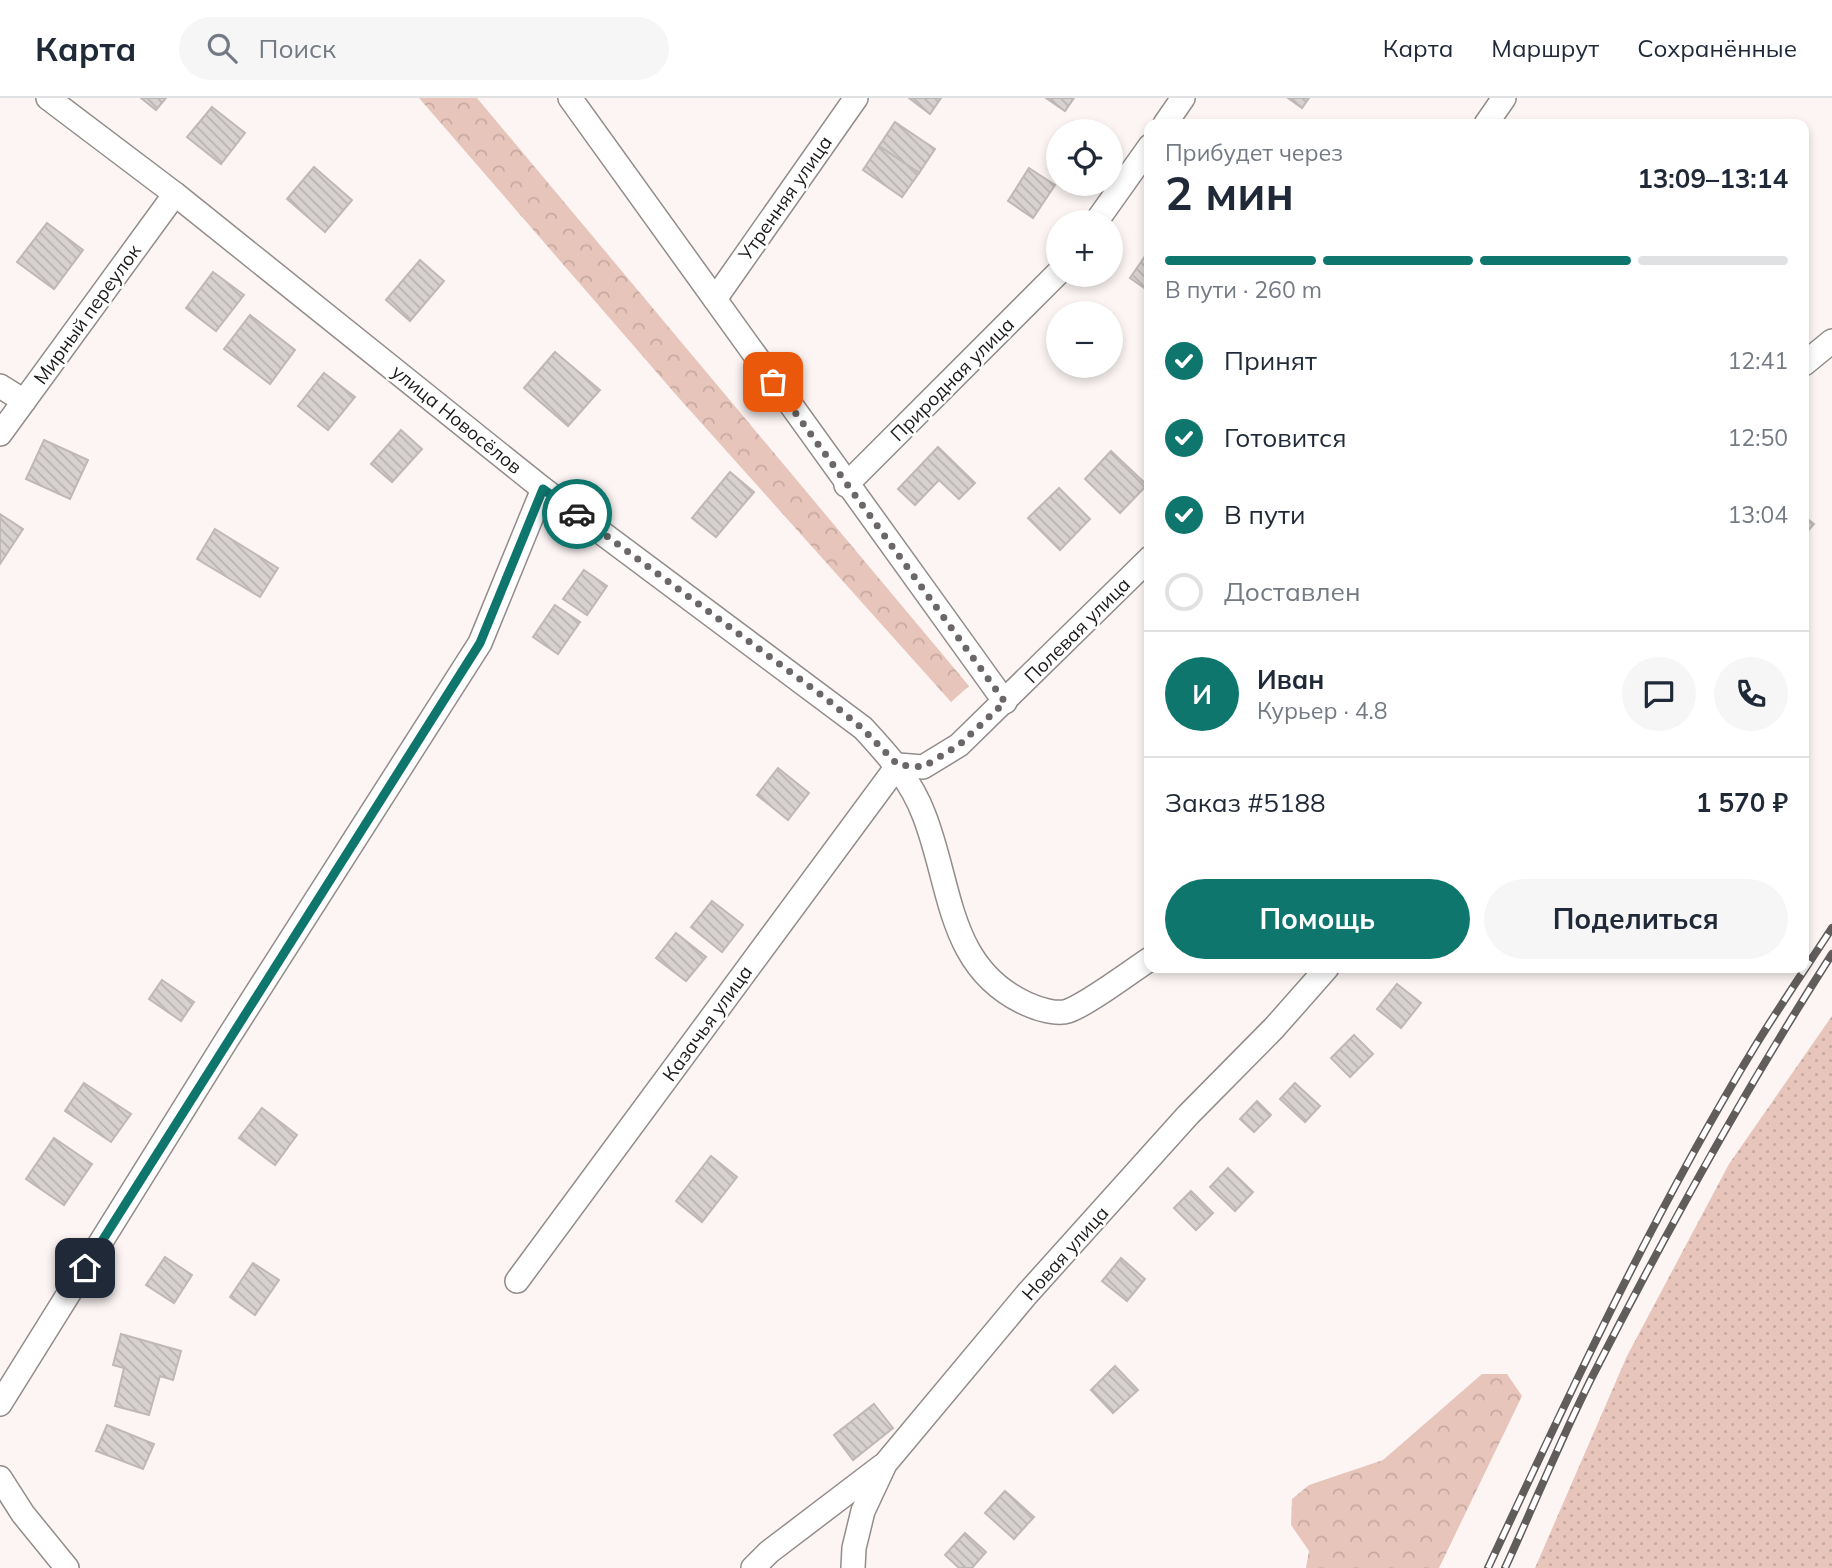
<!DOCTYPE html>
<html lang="ru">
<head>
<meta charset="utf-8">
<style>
  body { margin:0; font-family:Mulish,sans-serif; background:#f6f6f7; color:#1f2937; height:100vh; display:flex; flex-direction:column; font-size:26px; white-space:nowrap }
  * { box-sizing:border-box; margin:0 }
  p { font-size:23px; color:#747a83 }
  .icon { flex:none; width:38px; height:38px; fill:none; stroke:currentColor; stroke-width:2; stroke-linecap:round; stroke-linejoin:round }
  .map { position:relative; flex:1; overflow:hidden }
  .panel { position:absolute; left:1144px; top:21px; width:665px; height:854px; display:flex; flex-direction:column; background:#fff; border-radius:14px; box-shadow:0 4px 10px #0003 }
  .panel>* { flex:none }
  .fabs { position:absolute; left:1046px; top:21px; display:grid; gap:14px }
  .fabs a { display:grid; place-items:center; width:77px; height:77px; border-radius:50%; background:#fff; box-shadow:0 4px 10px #0003; font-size:35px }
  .pin { position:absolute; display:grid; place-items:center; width:60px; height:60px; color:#fff; margin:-30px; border-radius:14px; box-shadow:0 4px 10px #0006 }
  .courier { position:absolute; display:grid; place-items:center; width:70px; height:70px; margin:-35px; border:5px solid #0f766e; border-radius:50%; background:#fff; color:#222; box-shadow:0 2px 9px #0007 }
  .summary em { font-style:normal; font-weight:700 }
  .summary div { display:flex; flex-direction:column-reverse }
  .summary { display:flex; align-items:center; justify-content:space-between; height:119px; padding:0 21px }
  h1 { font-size:46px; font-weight:700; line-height:52px }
  .bar { display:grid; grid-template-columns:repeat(4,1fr); gap:10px 7px; align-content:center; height:84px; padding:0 21px }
  .bar i { height:9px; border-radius:5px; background:#e0e1e3 }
  .bar .on { background:#0f766e }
  .bar p { grid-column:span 4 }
  .line { display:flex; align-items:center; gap:18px; padding:0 21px; border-top:2px solid #e0e1e3 }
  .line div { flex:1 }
  .round { display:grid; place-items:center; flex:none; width:74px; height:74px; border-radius:37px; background:#f6f6f7 }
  ol { padding:0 21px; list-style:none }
  li { display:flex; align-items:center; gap:21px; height:77px }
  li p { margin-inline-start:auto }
  li .icon { padding:7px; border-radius:50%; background:#0f766e; color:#fff; stroke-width:4 }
  li:last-child { color:#747a83 }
  li i { width:38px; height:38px; border:4px solid #e0e1e3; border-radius:50% }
  .button { display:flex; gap:14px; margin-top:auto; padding:14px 21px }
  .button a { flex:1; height:80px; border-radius:42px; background:#0f766e; color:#fff; font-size:28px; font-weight:700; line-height:80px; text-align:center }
  .button a+a { background:#f6f6f7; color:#1f2937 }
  header { display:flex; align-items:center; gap:42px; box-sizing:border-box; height:98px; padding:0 35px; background:#fff; border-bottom:2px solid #e0e1e3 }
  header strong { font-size:33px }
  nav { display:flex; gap:38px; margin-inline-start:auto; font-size:24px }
  .search { width:490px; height:63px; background:#f6f6f7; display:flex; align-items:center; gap:18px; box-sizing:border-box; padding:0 24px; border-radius:38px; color:#747a83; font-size:26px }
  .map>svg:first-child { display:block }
  .grass { fill:url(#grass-dots) }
  .forest { fill:url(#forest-crowns) }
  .building { fill:url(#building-back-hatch); stroke:#beb8b6; stroke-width:2 }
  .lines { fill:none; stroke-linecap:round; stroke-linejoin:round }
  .street-casing { stroke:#928c8b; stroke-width:26 }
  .street { stroke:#fff; stroke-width:23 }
  .rail-casing { stroke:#615d5c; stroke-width:8 }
  .rail { stroke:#fff; stroke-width:5; stroke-dasharray:16; stroke-linecap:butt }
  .done { stroke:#6a6766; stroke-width:7; stroke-dasharray:0 12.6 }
  .route { stroke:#0f766e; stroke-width:9 }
  .labels { text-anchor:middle; stroke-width:5; stroke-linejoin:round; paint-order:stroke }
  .street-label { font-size:19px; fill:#1c1a19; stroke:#fff }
</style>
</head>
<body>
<header>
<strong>Карта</strong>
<div class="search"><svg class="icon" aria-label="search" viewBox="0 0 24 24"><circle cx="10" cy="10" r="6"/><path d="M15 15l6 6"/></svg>Поиск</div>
<nav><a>Карта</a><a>Маршрут</a><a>Сохранённые</a></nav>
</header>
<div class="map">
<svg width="1832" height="1470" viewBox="0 0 1832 1470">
  <defs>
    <pattern id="grass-dots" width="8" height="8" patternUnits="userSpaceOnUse" patternTransform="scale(1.75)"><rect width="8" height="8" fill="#e8c5bb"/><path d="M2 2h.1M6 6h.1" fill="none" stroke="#c6a9a0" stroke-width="1.8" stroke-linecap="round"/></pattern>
    <pattern id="forest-crowns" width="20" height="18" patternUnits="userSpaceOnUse" patternTransform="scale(1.75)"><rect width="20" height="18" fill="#e8c5bb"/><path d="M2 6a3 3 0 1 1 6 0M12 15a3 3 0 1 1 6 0" fill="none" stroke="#c6a9a0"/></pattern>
    <pattern id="building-back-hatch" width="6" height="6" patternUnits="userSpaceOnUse" patternTransform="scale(1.75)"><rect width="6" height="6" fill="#d7d1cf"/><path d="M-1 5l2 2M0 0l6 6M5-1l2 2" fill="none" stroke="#b8b3b1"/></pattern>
  </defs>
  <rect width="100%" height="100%" fill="#fcf5f4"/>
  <path class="grass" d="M 1832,918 L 1832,1470 L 1535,1470 L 1627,1258 L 1729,1066 Z"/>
  <g class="forest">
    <path d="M 419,0 L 477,0 L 969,588 L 951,604 L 678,299 Z"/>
    <path d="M 1482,1276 L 1507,1276 L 1522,1298 L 1439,1470 L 1306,1470 L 1309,1453 L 1291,1427 L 1292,1401 L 1309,1387 L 1383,1362 Z"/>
  </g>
  <g class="building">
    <path d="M 141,0 L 166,0 L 156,12 Z"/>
    <path d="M 909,0 L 941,0 L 930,16 Z"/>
    <path d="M 1046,0 L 1074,0 L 1065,13 Z"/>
    <path d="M 1288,0 L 1309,0 L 1302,10 Z"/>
    <path d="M 212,9 L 245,35 L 221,66 L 187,39 Z"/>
    <path d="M 895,24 L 935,51 L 919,75 L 879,48 Z"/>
    <path d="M 879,48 L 919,75 L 902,99 L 863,72 Z"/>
    <path d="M 314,69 L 352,102 L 325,134 L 287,101 Z"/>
    <path d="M 1029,70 L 1055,87 L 1033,120 L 1008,103 Z"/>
    <path d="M 47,125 L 83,152 L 54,191 L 17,164 Z"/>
    <path d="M 1150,151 L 1150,194 L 1130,180 Z"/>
    <path d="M 420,162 L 444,183 L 410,223 L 386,202 Z"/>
    <path d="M 213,174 L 244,197 L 216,233 L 186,210 Z"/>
    <path d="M 250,217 L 295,252 L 270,286 L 224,251 Z"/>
    <path d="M 555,254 L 600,292 L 568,328 L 524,290 Z"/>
    <path d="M 324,275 L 355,299 L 328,332 L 298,308 Z"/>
    <path d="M 401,332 L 422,351 L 392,384 L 371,366 Z"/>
    <path d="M 44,342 L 88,362 L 70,401 L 26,381 Z"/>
    <path d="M 938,349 L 975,385 L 959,401 L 939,382 L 915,407 L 898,391 Z"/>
    <path d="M 1111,353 L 1147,387 L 1120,415 L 1085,381 Z"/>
    <path d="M 730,374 L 754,394 L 716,439 L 692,420 Z"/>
    <path d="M 1059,390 L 1090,421 L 1060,452 L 1028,420 Z"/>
    <path d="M 0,416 L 23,431 L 0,466 Z"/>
    <path d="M 1804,418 L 1814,426 L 1804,437 Z"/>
    <path d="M 215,431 L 278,470 L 260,499 L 197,461 Z"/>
    <path d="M 584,472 L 607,488 L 587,517 L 563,501 Z"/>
    <path d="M 555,507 L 580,524 L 558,556 L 533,539 Z"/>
    <path d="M 778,670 L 809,695 L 788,722 L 757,697 Z"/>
    <path d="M 712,803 L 743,827 L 722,854 L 691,829 Z"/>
    <path d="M 676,835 L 706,859 L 686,883 L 656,860 Z"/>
    <path d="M 162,882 L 194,904 L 181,923 L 149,901 Z"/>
    <path d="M 1397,886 L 1421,905 L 1401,930 L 1377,911 Z"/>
    <path d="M 1354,937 L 1373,956 L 1350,979 L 1331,960 Z"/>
    <path d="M 84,985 L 131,1016 L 111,1044 L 65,1013 Z"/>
    <path d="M 1295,985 L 1320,1008 L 1305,1024 L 1280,1001 Z"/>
    <path d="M 1257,1003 L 1271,1017 L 1254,1034 L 1240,1021 Z"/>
    <path d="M 262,1010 L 297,1037 L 275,1067 L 239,1040 Z"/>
    <path d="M 54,1040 L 92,1066 L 64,1107 L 26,1081 Z"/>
    <path d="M 711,1058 L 737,1079 L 702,1124 L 676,1103 Z"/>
    <path d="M 1228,1070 L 1253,1094 L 1235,1113 L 1210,1089 Z"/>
    <path d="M 1191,1093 L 1213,1115 L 1196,1132 L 1174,1110 Z"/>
    <path d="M 165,1159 L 192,1177 L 174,1205 L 146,1187 Z"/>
    <path d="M 1121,1160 L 1145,1181 L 1127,1203 L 1102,1183 Z"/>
    <path d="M 253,1165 L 279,1182 L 255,1217 L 230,1199 Z"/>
    <path d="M 121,1236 L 181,1253 L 173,1282 L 160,1278 L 149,1317 L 115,1308 L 124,1270 L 113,1267 Z"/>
    <path d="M 1115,1268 L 1138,1292 L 1113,1315 L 1091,1292 Z"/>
    <path d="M 874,1306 L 893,1330 L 853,1362 L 834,1337 Z"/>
    <path d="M 107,1327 L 154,1346 L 143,1371 L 96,1353 Z"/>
    <path d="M 1005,1393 L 1034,1419 L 1014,1441 L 985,1415 Z"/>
    <path d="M 965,1435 L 986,1454 L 972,1470 L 959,1470 L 945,1457 Z"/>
  </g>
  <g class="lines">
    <defs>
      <g id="street">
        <path d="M 48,0 L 175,96 L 543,391 L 863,630 C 888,657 911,682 924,717 C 952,788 947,870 1027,906 C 1038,911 1057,917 1068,913 C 1088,906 1130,874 1150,861"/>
        <path d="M 570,0 L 1005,604"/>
        <path d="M 1165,26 L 1183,0"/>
        <path d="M 1486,26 L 1504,0"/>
        <path d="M 1096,124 L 1150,48"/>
        <path d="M 715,201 L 856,0"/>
        <path d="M 1804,266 L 1832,243"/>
        <path d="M 0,288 L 24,303"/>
        <path d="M 0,336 L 175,96"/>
        <path d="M 846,387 L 1059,174"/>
        <path d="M 517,1183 L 898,667 L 923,669 L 959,647 L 1150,460"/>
        <path d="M 0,1306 L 226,943 L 480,545 L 543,391"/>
        <path d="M 0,1380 L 23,1416 L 67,1470"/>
        <path d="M 753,1470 L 769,1454 L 882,1368"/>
        <path d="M 853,1470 L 854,1450 L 863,1413 L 885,1366 L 1027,1196 L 1188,1017 L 1274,930 L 1327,870"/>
      </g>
    </defs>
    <use href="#street" class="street-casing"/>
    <use href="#street" class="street"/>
    <defs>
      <g id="rail">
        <path d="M 1488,1470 C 1570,1294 1653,1116 1754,950 C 1779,909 1806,870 1832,830"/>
        <path d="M 1505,1470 C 1534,1407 1560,1343 1591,1281 C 1665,1136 1744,993 1832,856"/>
      </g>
    </defs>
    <use href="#rail" class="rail-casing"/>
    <use href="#rail" class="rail"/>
  </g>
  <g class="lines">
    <path class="done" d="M 577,416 L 824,599 L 863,631 L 898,667 L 923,669 L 959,647 L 1005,604 L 773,284"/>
    <path class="route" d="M 85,1170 L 480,545 L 543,391 L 577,416"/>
  </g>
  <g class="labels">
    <g class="street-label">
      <text transform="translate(785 100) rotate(-55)" y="7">Утренняя улица</text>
      <text transform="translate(87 216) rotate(-54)" y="7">Мирный переулок</text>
      <text transform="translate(952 281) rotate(-45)" y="7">Природная улица</text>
      <text transform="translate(457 321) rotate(39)" y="7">улица Новосёлов</text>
      <text transform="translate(1077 532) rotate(-45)" y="7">Полевая улица</text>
      <text transform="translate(707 925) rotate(-54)" y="7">Казачья улица</text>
      <text transform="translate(1065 1155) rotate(-48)" y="7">Новая улица</text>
    </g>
  </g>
</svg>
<div class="fabs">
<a><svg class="icon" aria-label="locate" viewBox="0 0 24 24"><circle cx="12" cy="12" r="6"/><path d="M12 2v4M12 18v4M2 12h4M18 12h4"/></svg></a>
<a>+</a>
<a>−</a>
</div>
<div class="pin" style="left:773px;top:284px;background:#ea580c"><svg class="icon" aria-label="bag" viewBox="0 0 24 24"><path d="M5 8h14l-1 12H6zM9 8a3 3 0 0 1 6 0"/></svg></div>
<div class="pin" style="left:85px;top:1170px;background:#1f2937"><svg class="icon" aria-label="home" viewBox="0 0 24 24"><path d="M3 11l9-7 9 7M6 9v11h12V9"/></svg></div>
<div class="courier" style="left:577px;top:416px"><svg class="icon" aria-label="car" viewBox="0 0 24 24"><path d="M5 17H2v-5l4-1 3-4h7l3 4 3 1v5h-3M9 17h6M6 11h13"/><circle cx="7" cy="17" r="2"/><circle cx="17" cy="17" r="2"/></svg></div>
<section class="panel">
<div class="summary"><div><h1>2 мин</h1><p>Прибудет через</p></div><em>13:09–13:14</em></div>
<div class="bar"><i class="on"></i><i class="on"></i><i class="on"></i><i></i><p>В пути · 260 m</p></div>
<ol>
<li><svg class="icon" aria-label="check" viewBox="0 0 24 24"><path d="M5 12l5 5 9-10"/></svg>Принят<p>12:41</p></li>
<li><svg class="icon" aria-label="check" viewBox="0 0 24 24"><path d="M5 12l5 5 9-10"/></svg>Готовится<p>12:50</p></li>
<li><svg class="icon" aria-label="check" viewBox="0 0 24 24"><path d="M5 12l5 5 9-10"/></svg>В пути<p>13:04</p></li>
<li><i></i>Доставлен</li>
</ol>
<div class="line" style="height:126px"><b class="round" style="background:#0f766e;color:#fff">И</b><div><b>Иван</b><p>Курьер · 4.8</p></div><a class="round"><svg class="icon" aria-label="chat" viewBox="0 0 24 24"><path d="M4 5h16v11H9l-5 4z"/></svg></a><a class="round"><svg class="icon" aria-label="phone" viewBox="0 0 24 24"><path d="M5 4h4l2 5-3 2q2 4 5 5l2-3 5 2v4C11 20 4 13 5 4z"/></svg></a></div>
<div class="line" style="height:91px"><div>Заказ #5188</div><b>1 570 ₽</b></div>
<div class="button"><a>Помощь</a><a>Поделиться</a></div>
</section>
</div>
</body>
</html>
